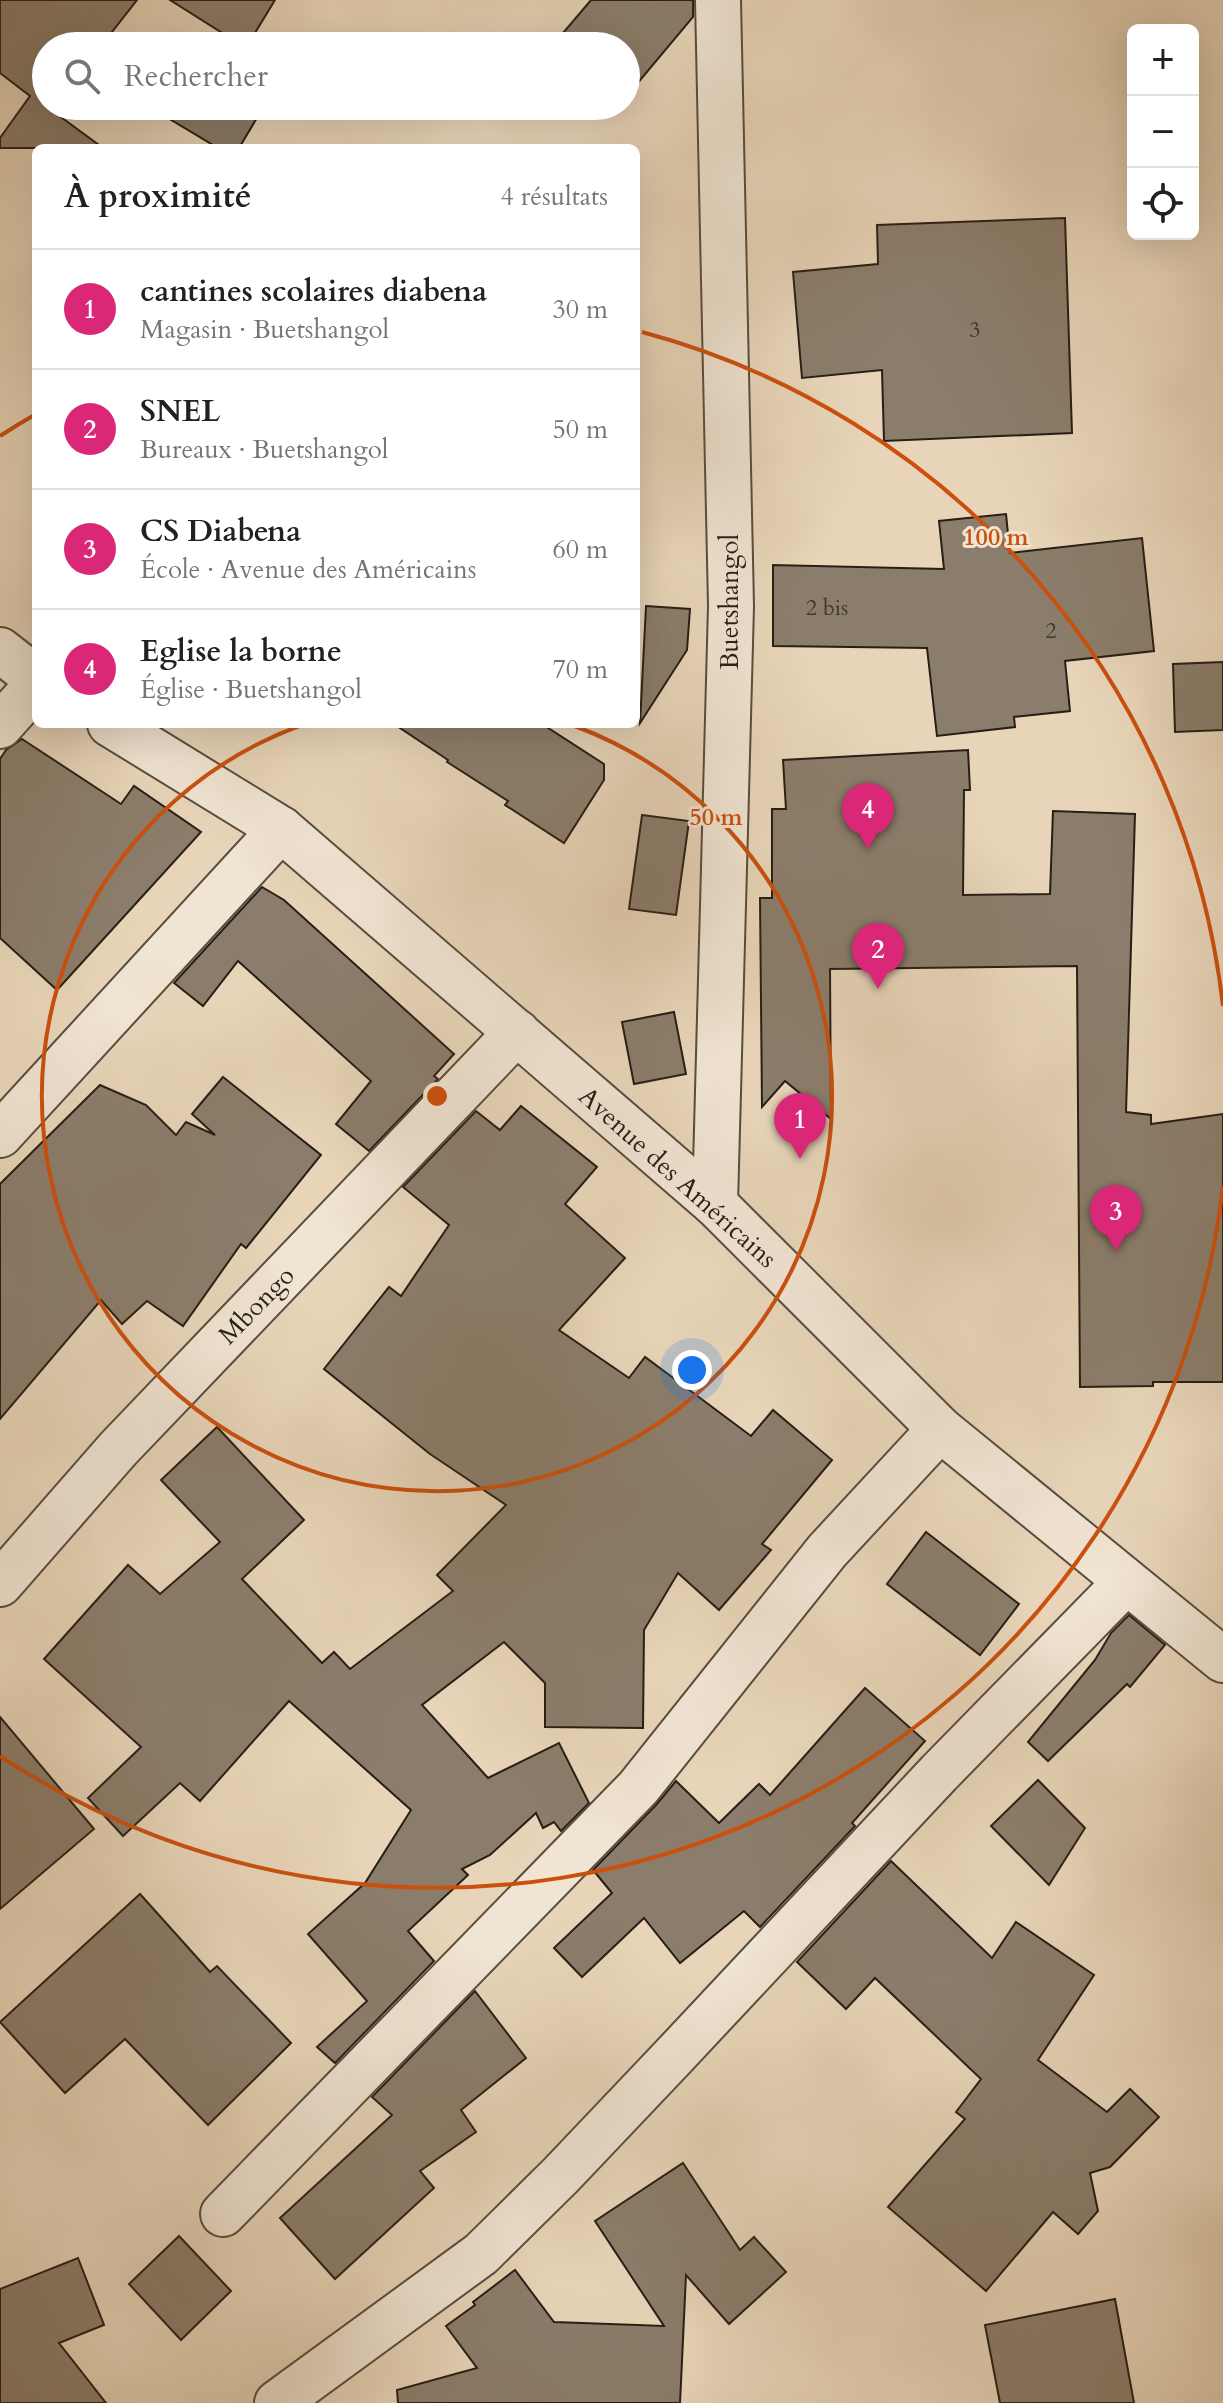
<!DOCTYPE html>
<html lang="fr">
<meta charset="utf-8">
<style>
:root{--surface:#fff;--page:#f6f6f6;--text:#202124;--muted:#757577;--line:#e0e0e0;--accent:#db2777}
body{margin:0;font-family:Cardo,serif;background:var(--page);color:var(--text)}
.controls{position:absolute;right:24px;top:24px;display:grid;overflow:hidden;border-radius:12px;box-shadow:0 8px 32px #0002}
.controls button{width:72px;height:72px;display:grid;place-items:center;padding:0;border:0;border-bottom:2px solid var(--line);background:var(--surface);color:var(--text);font:40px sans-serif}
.you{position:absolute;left:692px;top:1370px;width:28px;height:28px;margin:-20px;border:6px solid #fff;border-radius:50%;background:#1a73e8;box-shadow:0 0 0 12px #1a73e833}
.badge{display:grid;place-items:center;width:52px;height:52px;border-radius:50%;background:var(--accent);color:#fff;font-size:26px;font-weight:700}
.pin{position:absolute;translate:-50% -66px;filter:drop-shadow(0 2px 4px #0008)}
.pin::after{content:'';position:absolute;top:42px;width:28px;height:24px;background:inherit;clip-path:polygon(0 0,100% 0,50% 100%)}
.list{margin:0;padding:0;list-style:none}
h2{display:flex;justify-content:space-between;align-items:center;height:104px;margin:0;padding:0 32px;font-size:34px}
h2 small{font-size:26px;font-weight:400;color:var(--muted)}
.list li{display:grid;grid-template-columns:52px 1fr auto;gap:24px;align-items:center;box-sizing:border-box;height:120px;padding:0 32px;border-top:2px solid var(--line)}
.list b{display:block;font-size:30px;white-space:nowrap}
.list p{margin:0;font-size:26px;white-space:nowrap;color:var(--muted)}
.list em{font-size:26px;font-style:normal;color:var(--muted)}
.icon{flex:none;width:44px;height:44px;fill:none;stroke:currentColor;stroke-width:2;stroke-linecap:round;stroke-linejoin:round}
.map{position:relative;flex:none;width:1223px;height:2403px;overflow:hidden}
.search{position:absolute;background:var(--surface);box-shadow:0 8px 32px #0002;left:32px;top:32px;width:608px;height:88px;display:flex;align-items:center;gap:20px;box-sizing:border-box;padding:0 28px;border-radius:44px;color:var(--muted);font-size:30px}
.panel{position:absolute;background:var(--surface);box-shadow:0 8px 32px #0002;left:32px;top:144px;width:608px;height:584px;border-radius:12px}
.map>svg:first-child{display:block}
</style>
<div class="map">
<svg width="1223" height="2403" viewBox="0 0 1223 2403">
<rect width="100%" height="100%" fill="#e8d5b9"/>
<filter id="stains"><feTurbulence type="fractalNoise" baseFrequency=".0025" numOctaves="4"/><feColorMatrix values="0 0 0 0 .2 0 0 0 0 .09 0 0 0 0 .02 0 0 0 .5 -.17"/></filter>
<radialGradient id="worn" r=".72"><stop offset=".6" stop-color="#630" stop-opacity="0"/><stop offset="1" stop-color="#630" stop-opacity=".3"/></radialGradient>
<g fill="#8b7d6b" stroke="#271e16" stroke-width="2">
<path d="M0,0H137L101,46H46V106H52L50,109L103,148H0V138L30,96L0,73Z"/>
<path d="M170,0H275L247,46H243Z"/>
<path d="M591,0H693V17L626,97V46H552Z"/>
<path d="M148,106H264L239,148H218Z"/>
<path d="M1065,218L1072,433L884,441L882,370L802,378L793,272L878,264L877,225Z"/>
<path d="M1006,514L1010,553L1142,538L1154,651L1065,661L1070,711L1014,717L1015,727L937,736L927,648L773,646V565L944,569L939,521Z"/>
<path d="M646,606L690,609L687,650L640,723Z"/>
<path d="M1223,662V730L1175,732L1173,664Z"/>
<path d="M394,724H542L604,764V780L564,843L505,805L508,801L447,762L448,760Z"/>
<path d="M22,739L121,804L134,786L201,832L57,990L0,938V759L6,750Z"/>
<path d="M968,750L970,790H964L963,895L1050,894L1053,811L1135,814L1126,1112L1151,1115V1124L1223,1114V1382H1153V1386L1080,1387L1077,966L830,969L831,1119L785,1081L762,1107L760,898H772V809H786L783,760Z"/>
<path d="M642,815L689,821L676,915L629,909Z"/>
<path d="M262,887L284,900L454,1054L434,1076L438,1079L369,1151L336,1124L371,1081L238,961L203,1006L174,983Z"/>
<path d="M674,1012L686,1074L634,1084L622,1022Z"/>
<path d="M223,1077L321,1155L246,1248L241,1244L183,1326L147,1301L122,1324L101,1300L0,1419V1184L100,1085L146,1105L176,1135L186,1122L215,1135L192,1114Z"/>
<path d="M521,1106L597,1167L565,1204L625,1258L559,1330L629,1378L645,1357L751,1436L773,1410L832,1460L762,1544L771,1550L719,1610L678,1573L644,1630L643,1728L545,1727V1683L504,1642L422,1705L488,1778L559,1743L589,1803L561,1831L554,1822L543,1828L536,1813L490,1855L462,1869L468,1875L408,1931L434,1961L335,2063L317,2047L367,2001L308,1934L365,1883L411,1810L289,1701L200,1801L180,1783L123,1836L88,1798L141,1747L44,1659L128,1565L160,1594L220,1542L161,1480L217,1427L304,1520L242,1579L322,1663L334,1652L350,1669L453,1591L437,1575L506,1505L430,1454L324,1369L389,1287L401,1296L449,1225L403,1187L476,1111L500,1130Z"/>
<path d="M926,1532L1019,1604L980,1655L887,1584Z"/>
<path d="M1129,1615L1165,1645L1130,1687L1127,1684L1048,1761L1028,1742L1095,1660L1111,1633Z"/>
<path d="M865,1688L925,1741L852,1823L855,1826L760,1927L744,1911L680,1963L644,1918L582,1977L554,1948L612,1893L593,1870L656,1805L676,1781L719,1823L759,1784L770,1795Z"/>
<path d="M0,1717L94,1829L0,1909Z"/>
<path d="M1038,1780L1085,1828L1049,1885L991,1826Z"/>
<path d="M891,1861L992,1958L1016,1922L1094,1975L1038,2060L1107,2112L1130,2089L1159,2117L1110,2167L1090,2173L1098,2211L1078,2234L1053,2212L986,2291L888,2207L965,2119L956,2112L981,2079L875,1978L846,2009L797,1962Z"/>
<path d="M140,1894L210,1972L217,1966L291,2043L208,2125L125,2039L65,2093L0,2022Z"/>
<path d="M475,1991L526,2058L461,2110L476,2132L420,2171L434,2188L335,2279L280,2218L392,2115L372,2097Z"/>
<path d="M683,2163L740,2250L754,2237L786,2272L729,2324L686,2275L680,2403H398L397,2390L477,2368L446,2326L475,2305L473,2302L515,2270L554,2322L664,2326L595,2221Z"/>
<path d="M179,2236L231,2291L181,2340L129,2284Z"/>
<path d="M78,2258L104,2325L59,2343L106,2403H0V2289Z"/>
<path d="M1115,2299L1134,2403H1000L985,2325Z"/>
</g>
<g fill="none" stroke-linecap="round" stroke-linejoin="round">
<defs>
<g id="minor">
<path d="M0,650L36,678"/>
<path d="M110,724L281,829L715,1204L940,1429L1223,1660"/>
<path d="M0,726L36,686"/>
<path d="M0,1135L281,829"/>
<path d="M715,1204L731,606L718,0"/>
<path d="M0,1584L118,1449L517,1032"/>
<path d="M223,2214L638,1788L827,1551L940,1429"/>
<path d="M277,2403L481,2254L561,2175L673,2057L939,1773L1126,1582"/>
</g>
</defs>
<use href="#minor" stroke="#574c3f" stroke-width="48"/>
<use href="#minor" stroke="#f0e4d2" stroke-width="44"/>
</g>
<g fill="none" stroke="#cb500e" stroke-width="4">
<path d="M572 725A395 395 0 1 1 302 725"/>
<path d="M1223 1186A791 791 0 0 1 0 1756M0 436A791 791 0 0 1 36 414M642 332A791 791 0 0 1 1223 1006"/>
</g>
<g text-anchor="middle" stroke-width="6" stroke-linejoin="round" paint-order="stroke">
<g font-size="22" fill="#40362b">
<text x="975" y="337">3</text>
<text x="827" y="615">2 bis</text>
<text x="1051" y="638">2</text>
</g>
<g font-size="26" fill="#271e16" stroke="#f0e4d2">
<text transform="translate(729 602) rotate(-90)" y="9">Buetshangol</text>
<text transform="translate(678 1177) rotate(42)" y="9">Avenue des Américains</text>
<text transform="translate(256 1305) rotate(-46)" y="9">Mbongo</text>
</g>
</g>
<circle cx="437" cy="1096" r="12" fill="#cb500e" stroke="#f0e4d2" stroke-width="4"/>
<g font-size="24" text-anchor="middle" font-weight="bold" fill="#cb500e" stroke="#f0e4d2" stroke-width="6" stroke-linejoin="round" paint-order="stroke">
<text x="996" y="545">100 m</text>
<text x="716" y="825">50 m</text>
</g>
<rect width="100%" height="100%" filter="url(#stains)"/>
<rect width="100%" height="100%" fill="url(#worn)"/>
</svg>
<div class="controls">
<button>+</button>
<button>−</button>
<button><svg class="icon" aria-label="locate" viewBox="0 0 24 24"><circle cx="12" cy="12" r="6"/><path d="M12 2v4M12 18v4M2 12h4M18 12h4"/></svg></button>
</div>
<div class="you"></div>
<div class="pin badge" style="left:800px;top:1159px">1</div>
<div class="pin badge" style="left:878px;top:989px">2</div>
<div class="pin badge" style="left:1116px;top:1251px">3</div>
<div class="pin badge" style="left:868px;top:849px">4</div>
<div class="search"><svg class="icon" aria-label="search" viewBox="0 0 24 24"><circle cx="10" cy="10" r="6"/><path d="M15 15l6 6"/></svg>Rechercher</div>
<section class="panel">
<h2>À proximité<small>4 résultats</small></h2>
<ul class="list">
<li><span class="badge">1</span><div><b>cantines scolaires diabena</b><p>Magasin · Buetshangol</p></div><em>30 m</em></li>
<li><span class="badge">2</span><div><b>SNEL</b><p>Bureaux · Buetshangol</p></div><em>50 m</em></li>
<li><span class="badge">3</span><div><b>CS Diabena</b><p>École · Avenue des Américains</p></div><em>60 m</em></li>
<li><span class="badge">4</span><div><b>Eglise la borne</b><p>Église · Buetshangol</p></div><em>70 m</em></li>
</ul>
</section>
</div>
